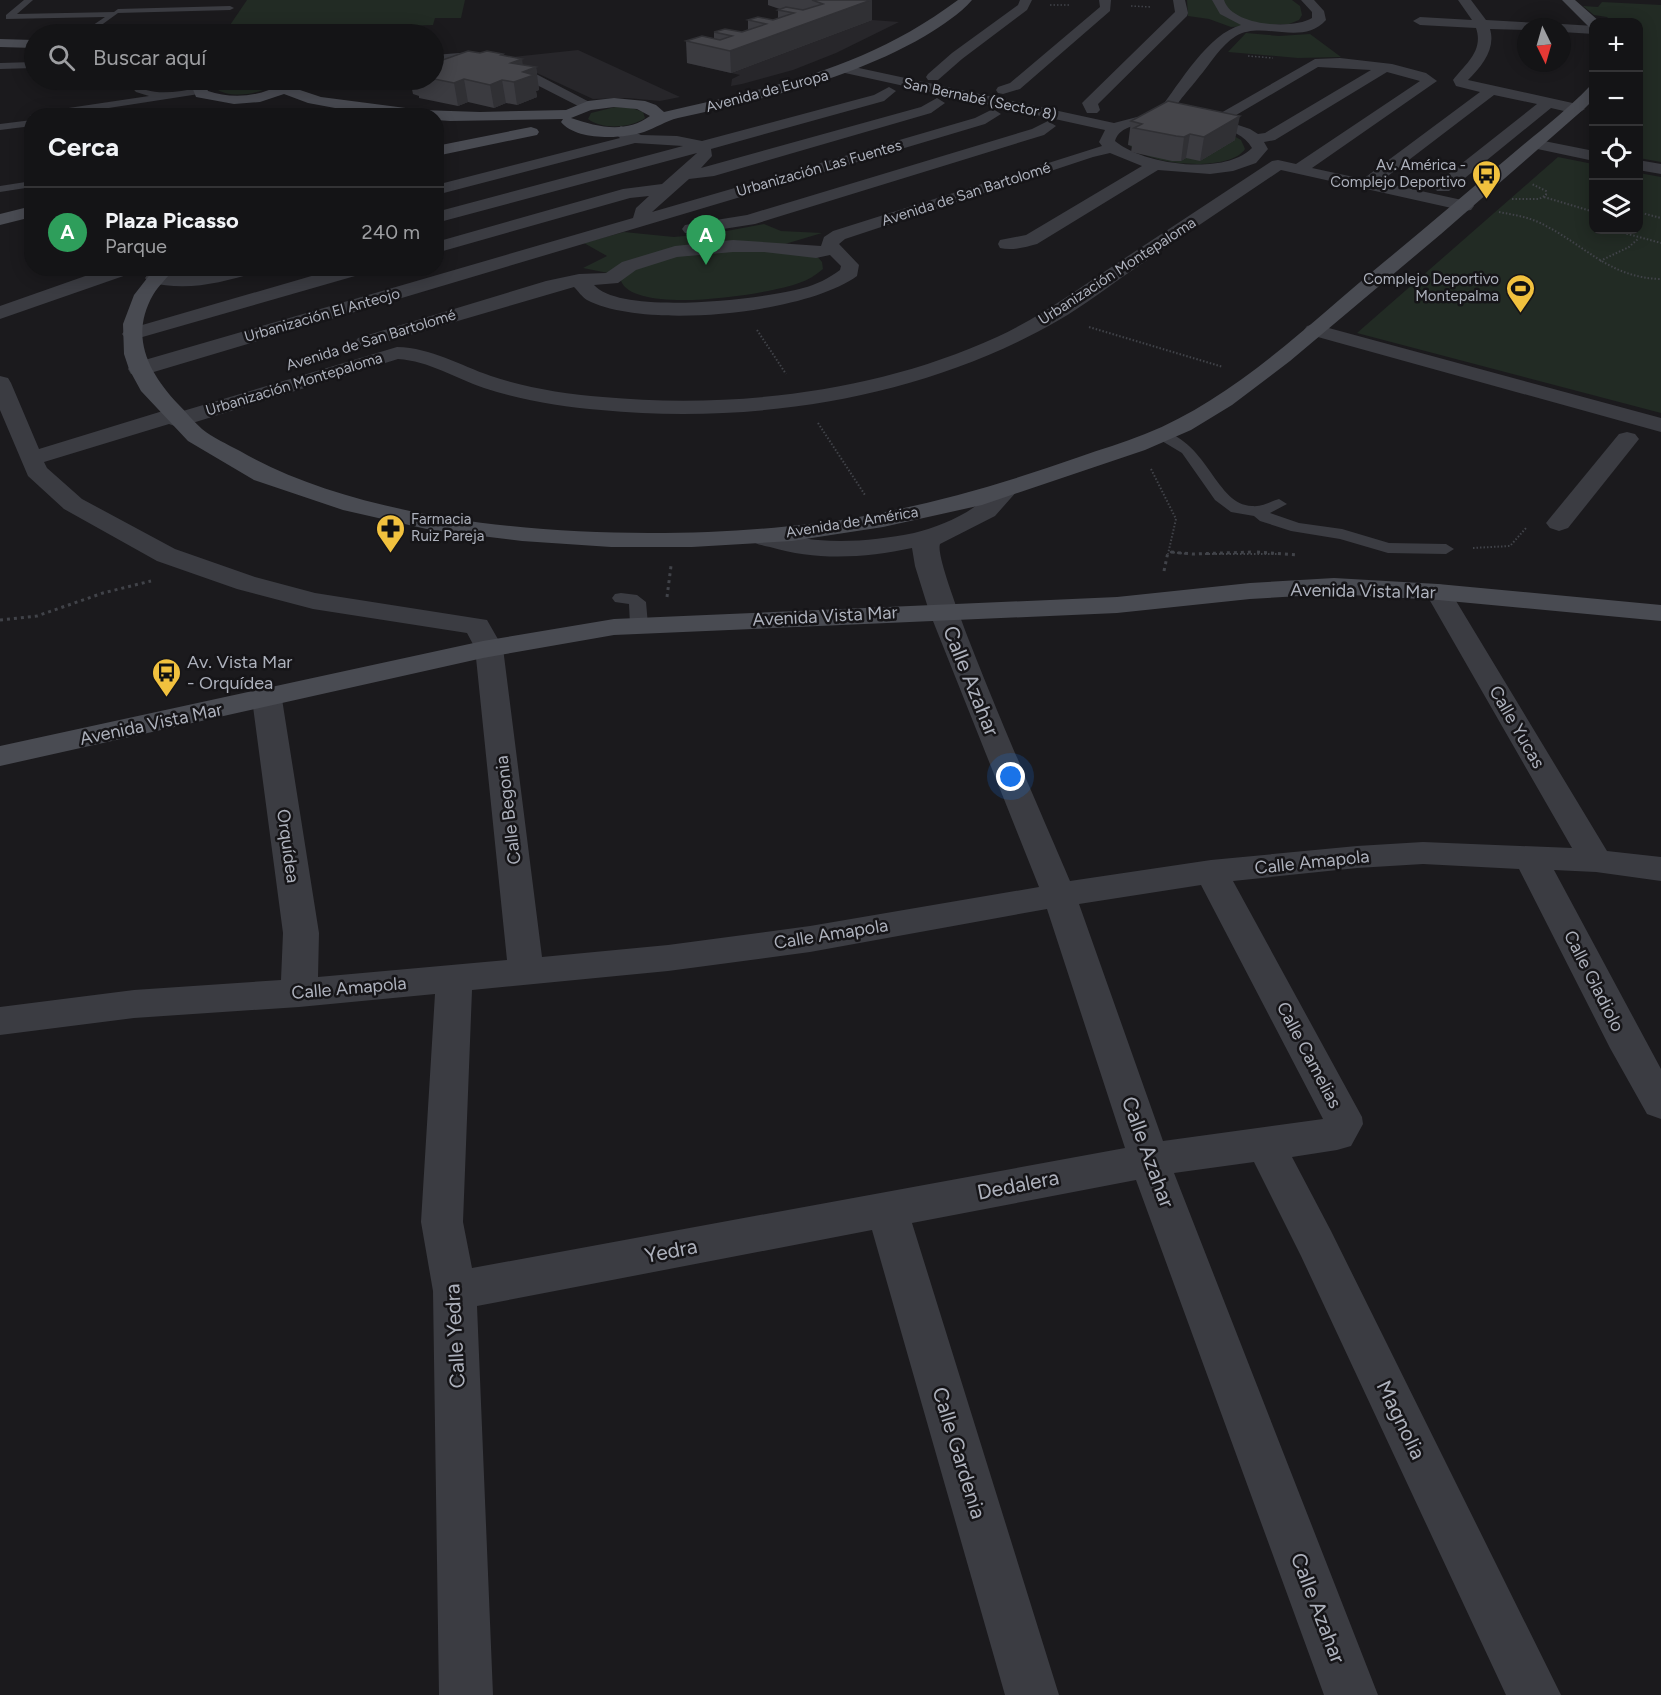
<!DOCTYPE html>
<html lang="es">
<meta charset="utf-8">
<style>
:root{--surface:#141416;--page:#212123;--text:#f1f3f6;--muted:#9d9ea1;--line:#333335;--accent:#8c9099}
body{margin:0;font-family:Figtree,sans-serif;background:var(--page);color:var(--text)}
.controls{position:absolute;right:18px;top:18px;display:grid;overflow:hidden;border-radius:12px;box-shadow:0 3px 15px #0003}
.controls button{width:54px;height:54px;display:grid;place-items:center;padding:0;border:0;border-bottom:2px solid var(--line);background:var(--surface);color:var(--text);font:30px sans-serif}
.compass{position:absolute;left:1517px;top:18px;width:54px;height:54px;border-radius:50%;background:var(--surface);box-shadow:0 3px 15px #0003;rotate:175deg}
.you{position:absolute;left:1011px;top:777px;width:21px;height:21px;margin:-15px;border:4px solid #fff;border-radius:50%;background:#1a73e8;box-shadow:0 0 0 9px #1a73e833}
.badge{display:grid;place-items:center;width:39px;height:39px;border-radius:50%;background:var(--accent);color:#fff;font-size:20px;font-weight:700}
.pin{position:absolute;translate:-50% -50px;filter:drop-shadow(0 2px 3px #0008)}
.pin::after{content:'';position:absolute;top:32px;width:21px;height:18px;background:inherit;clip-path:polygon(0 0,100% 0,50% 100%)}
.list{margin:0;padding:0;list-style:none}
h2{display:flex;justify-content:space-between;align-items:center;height:78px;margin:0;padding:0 24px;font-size:26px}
h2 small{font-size:20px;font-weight:400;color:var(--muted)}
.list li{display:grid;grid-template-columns:39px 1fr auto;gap:18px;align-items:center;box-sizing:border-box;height:90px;padding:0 24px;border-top:2px solid var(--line)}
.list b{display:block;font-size:22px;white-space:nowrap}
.list p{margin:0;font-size:20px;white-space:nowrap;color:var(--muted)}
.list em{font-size:20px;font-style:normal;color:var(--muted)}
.icon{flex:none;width:33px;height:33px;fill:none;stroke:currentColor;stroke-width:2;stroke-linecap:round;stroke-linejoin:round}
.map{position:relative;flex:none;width:1661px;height:1695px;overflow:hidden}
.search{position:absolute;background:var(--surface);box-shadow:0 3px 15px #0003;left:24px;top:24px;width:420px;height:66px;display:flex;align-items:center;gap:15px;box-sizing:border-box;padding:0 21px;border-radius:33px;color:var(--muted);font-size:22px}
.panel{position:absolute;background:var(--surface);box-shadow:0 3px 15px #0003;left:24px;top:108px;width:420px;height:168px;border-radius:24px}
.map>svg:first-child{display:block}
</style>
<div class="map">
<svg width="1661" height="1695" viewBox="0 0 1661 1695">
<rect width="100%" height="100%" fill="#1b1a1d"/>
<g fill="#27262a">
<path d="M796,0L872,20L899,22L836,53L793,70L742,84L731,86L732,79L740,75L687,63L811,20L768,5Z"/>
<path d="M578,50L680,97L660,101L627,98L593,99L504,58Z"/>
</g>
<g fill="#222b24">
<path d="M247,0H465L461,18H435L433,25L226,31Z"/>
<path d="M1187,0H1292L1300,6L1302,15L1299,20L1289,24L1231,27L1209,19L1188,16Z"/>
<path d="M1602,2L1661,5V162L1639,158L1638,22H1612L1607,17L1594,15L1583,6L1598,7Z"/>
<path d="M1246,33L1279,36L1310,34L1341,57L1298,58L1228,52Z"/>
<path d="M231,80H270L273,84C261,95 228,99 215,88L220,83Z"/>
<path d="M615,107L632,108L643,112L645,118C631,128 602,130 588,119L591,113Z"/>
<path d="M1131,135L1234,136L1241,140L1245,149C1230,173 1143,166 1128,143Z"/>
<path d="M1558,157L1593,164L1594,230H1638L1639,173L1661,177V413L1357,333Z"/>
<path d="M764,224L781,231L822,233L785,244L816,255L822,262L823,269C816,275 808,280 799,283C770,294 635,316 621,281L623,276L583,268L607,256L584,243L624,232L674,237L716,233Z"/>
</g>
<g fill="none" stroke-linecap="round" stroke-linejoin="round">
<g stroke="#414349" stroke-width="1.5" stroke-dasharray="1.5 2" stroke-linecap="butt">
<path d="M1050,5H1070"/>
<path d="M1131,6L1151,7"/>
<path d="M1248,56L1273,58"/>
</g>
<g stroke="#414349" stroke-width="2" stroke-dasharray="1.5 2" stroke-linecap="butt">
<path d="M1544,197L1594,212"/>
<path d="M1512,199H1539L1546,195V191L1532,184"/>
<path d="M1499,212C1514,215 1530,217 1544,225C1586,246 1610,278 1661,279"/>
<path d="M1638,212L1661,218"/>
<path d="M1613,230L1661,243"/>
<path d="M1600,261L1629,247L1639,238"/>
<path d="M1089,327L1223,367"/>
<path d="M757,330L786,374"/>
<path d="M818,423L865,495"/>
<path d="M1151,469L1176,519L1168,554"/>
<path d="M1473,548L1510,546L1526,528"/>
<path d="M1170,552L1188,554"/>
<path d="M1205,554H1278"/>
</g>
<g stroke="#414349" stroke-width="3" stroke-dasharray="3 4" stroke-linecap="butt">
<path d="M1171,552L1193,554L1253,552"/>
<path d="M1257,552L1298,555"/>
<path d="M1164,571L1168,552"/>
<path d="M667,597L671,566"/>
<path d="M0,620L37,616L103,593L151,581"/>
</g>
<g fill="#3b3c42" fill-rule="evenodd">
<path d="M24,0H33L17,14L114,12L118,9L230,6L234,8L230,10L118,13L89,34H80L105,17L6,19V15Z"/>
<path d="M34,62V68L0,69V63Z"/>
<path d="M125,80C135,80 136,86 146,90C163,95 181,91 199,88L204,91L199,94L57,116H32V118L30,116L35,113L149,96L136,92Z"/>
<path d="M285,80H320L315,83L289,84L286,83Z"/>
<path d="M32,120V126L0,130V124Z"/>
<path d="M32,181V187L0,192V186Z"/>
<path d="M1162,431C1208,442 1216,505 1252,506C1262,507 1269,502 1279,499L1287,504L1270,513L1299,523L1342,529L1389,543L1446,544L1454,549L1446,554L1388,553L1340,539L1291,531L1260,521L1254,516L1231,512L1215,500L1182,453L1157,438L1155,435L1157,432Z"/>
<path d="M621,593L637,595L646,602L648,625L645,629H633L630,625L629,604L615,602L612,598L615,594Z"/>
</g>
<g fill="#3b3c42" fill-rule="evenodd">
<path d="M1020,0H1032L1027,10L962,59L938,80H928L926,77L928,74L952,53L1018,5Z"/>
<path d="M1099,0H1111L1110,11L1020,89L1003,94L998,93L996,90L998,87L1010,83L1100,7Z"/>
<path d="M1173,0H1185L1188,13L1187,16L1098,104L1100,110L1097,113H1087L1082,103L1085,100L1175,12Z"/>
<path d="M1212,0H1224C1232,26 1292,30 1312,18V12L1301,0H1314L1324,11L1326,20C1302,47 1263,20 1236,36C1221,45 1210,64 1199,77C1191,88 1175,103 1173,115L1212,118L1315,59L1340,58L1392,64L1426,73L1437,81L1312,168L1363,179L1480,92L1456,86L1453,80C1465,64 1484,51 1476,28L1420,25L1413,21L1420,17L1472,20L1458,0H1471L1486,20L1537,23L1544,27H1526V30L1490,29C1496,49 1482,66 1468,80L1577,104L1585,109L1577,114L1551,108L1449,191H1437L1434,187L1437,183L1537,104L1494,95L1380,182L1471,202L1474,206L1471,210L1465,211L1281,170C1232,203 1183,236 1134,269C1109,286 1085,305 1059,320C925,398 755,425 601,410C561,407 522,400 484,388C455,378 429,361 398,359L186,425L178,427L169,424L44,462L47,468L82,499L175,549L255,577L315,593L487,620L503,648L542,957L668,945L810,926L1039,887L929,611L915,566L912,548C866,558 816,561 770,547C761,545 752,544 746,536L750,531C767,526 798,539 818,540C850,543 883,539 914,533C935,528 960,518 977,505C984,499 989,490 997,485C1003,482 1008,483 1015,485L1018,490L995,516L940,544C931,566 1053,840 1070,881L1211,860L1357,846L1423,842L1572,848L1425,592L1429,586L1438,584L1447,586L1607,851L1661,857V881L1596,872L1554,870L1661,1069V1119L1647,1114L1610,1048L1519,869L1423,864L1357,868L1233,881L1362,1117L1363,1124L1351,1146L1337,1150L1292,1157L1331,1231L1561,1695H1506L1301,1256L1254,1162L1174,1173L1378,1695H1324L1136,1180L912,1223L1059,1695H1005L872,1230L477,1306L493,1695H439L433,1291L421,1222L435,994L299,1007L134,1018L0,1035V1007L134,990L281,980L283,933L252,699L257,693L267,690L277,693L282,699L319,933L318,977L507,960L475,648L467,633L313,609L237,589L157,561L64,509L28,476L0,410V376L8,378L11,383L39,449L166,410L174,408L183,411L397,347C432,348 459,365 491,376C527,388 565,394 603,397C734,409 877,392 997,337C1042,316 1081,287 1122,260C1172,227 1222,194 1272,161L1278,160L1296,164L1420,81L1387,72L1275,140L1264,142L1268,149L1256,163L1233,171L1210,174L1158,170L1037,244C1026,247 1012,251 1000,248L998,244L1000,240L1026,235L1142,166L1110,153L1093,157L845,239L839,244L859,265L857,276C805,314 644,330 587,300C582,297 578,291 574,287L372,346L365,348L358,346L355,342L358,338L546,281L579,274L606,273L622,262L675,246L733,240L821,246L824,237L833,231L1102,146L1099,142L1105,130L845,73L838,69L845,65L1114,123L1137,117L1157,115L1159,110C1180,83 1208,34 1241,25L1220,14ZM1318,67L1371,70L1265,133L1258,134L1250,129L1226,121ZM1170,124C1195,125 1238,123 1252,148C1225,176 1143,165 1115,141C1121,121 1154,124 1170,124ZM733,252H764L816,258L830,255L841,266L840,270C829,278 816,285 803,288C764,299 621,316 594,285L618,283L636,270L677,257ZM1201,885L1322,1117L1323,1119L1163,1141L1079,904ZM1047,909L1125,1148L472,1268L463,1222L472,990L668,971L810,952Z"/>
<path d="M1562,24L1594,26V34L1562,32V27H1556Z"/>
<path d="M472,52L502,56L597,106L594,109H584L494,63L472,60L434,63V55Z"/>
<path d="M889,87L896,91L884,101L711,149L712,156L701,168L921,107L937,98L945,103L931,113L714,176L689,179L652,212L975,118L993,109L1001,114L985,124L147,374L139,375L131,374L128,369L131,364L633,218L636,208L649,196L630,198L436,253V242L623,189L662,184L697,153L436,223V212L683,146L635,143L436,195V185L620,138L613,131L621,126L641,135L677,136L702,141L874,95Z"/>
<path d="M1048,121L1056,126L1044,135L755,224L691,234L685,233L682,229L685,225L691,224L747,215L1032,129Z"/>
<path d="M1534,139L1594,151V161L1528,147L1526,144Z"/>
<path d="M1638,160L1661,164V174L1638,170Z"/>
<path d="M108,268H137L135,272L0,319V306Z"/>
<path d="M229,268H260L258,272C220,283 187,292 148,282L145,278L148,274L155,272L194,276Z"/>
<path d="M339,268H371L369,272L139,338L132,340L125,338L122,334L125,330Z"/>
<path d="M1314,324L1661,418V432L1307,334L1304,330L1307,326Z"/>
<path d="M1627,432L1635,434L1639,439L1568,528L1559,531L1550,528L1546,523L1550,518L1619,434Z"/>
</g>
<g fill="#494b52" fill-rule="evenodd">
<path d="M958,0H972C960,14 941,26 925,36C849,80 763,99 678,118C665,121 656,128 644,132C623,139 576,141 561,122L563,119L450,121L436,120V116L362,113L308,103L284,94L260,102L234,104L196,97L192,87L202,80H219L207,89L208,91C231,99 262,97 282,83V80H296L297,84L294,88L321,97L421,110L480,112L566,110L588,101L614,98L645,101L656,105L664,112C774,87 865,69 958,0ZM614,107L637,109L650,116C625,134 598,127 571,118L591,110Z"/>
<path d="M1562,0H1575L1600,22H1594V28L1589,27Z"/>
<path d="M0,39L34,40V48L0,47Z"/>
<path d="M1594,86V99L1585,108L1441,234L1290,361L1232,405L1191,430L1145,450L982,505L883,527L792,541L692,547H611L522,541L431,530L343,510L254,480L188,441L141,391L129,369L124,354L123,324L134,295L155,268H175C168,277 159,285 153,295C129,337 149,373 178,404C186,412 194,422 202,429C213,438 227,444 240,451C395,541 678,546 853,518C931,505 1005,483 1079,457C1101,449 1123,443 1145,434C1234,399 1311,322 1384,262C1427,227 1468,191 1510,156C1537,133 1565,112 1589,87Z"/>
<path d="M531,127L537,129L539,132L537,135L436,156V146Z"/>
<path d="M32,206V217L0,225V214Z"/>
<path d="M1334,578L1438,584L1661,605V621L1438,600L1334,594L1250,599L1117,613L614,635L483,658L0,766V746L483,641L614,619L1117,597L1250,583Z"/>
</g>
</g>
<g fill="#3b3b40">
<path d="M768,0H872V20L731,73L687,63L686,41L714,39V32H742L748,30V20H773L778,18V10L780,9L768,5Z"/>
<path d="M480,53L503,54V55L523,65L536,67L539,90L536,91L537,97L517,105L506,103L494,108L468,102L458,106L419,98V96L413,94L410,80H434V63Z"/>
<path d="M1131,121L1235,140L1200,161L1186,158L1181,161H1172L1131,152L1132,146L1128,145Z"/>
</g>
<g fill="#303034">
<path d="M871,0H872V20L731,73L730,51Z"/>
<path d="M522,59L524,72L536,67L539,90L536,91L537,97L517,105L511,63Z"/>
<path d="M464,79L468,102L458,106L454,83Z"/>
<path d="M502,80L506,103L494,108L490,85Z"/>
<path d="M1240,116L1235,140L1200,161L1204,137Z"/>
<path d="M1190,134L1186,158L1181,161L1184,137Z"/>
</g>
<g fill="#45454a" stroke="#303034" stroke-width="1.5">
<path d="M812,0H871L730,51L686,41L702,36L720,40L732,36L714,32L725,29L742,32L766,24L748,20L758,17L773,20L794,13L778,10L786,7L803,10L823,4Z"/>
<path d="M468,51L480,53L487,51L503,54L501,55L522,59L511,63L536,67L523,72L534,75L514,82L502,80L490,85L464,79L454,83L434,79V63Z"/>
<path d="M1168,101L1240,116L1204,137L1190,134L1184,137L1176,136L1134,128L1142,124L1131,121Z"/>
</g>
<defs>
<symbol id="bus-pin" viewBox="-11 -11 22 30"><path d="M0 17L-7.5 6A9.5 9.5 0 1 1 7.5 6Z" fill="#f1c13e" stroke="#161518"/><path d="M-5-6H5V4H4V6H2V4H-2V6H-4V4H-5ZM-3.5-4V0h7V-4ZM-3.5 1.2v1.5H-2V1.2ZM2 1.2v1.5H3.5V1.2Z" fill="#111"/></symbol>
<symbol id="stadium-pin" viewBox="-11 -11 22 30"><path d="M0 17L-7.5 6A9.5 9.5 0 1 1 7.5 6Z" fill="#f1c13e" stroke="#161518"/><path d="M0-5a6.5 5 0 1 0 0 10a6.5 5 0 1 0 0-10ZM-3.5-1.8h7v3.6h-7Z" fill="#111"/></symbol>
<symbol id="pharmacy-pin" viewBox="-11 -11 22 30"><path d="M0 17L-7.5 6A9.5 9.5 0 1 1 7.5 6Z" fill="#f1c13e" stroke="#161518"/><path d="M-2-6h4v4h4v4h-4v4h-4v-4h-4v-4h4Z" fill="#111"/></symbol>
</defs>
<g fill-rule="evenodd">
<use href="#bus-pin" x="1470" y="158" width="33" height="45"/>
<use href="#stadium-pin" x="1504" y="272" width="33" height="45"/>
<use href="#pharmacy-pin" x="374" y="512" width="33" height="45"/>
<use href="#bus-pin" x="150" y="656" width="33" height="45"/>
</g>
<g text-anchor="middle" stroke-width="5" stroke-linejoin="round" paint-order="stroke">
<g font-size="15" fill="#adb1bc" stroke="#161518">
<text transform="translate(767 91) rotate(-15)" y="5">Avenida de Europa</text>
<text transform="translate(980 99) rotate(12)" y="5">San Bernabé (Sector 8)</text>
<text transform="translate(819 168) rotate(-16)" y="5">Urbanización Las Fuentes</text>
<text transform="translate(966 194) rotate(-18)" y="5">Avenida de San Bartolomé</text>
<text transform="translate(1117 271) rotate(-33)" y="5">Urbanización Montepaloma</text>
<text transform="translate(322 315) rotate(-16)" y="5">Urbanización El Anteojo</text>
<text transform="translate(371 340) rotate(-17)" y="5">Avenida de San Bartolomé</text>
<text transform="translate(294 384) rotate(-17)" y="5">Urbanización Montepaloma</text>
<text transform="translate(852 522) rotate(-9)" y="5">Avenida de América</text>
</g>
<g font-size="15" fill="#adb1bc" stroke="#161518" text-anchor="end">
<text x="1466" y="170">Av. América -<tspan x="1466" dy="17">Complejo Deportivo</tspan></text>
<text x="1499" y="284">Complejo Deportivo<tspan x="1499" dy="17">Montepalma</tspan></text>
<text x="411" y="524" text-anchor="start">Farmacia<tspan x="411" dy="17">Ruiz Pareja</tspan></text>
</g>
<g font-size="18" fill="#adb1bc" stroke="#161518">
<text transform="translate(1363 591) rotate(1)" y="6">Avenida Vista Mar</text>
<text transform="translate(825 616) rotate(-3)" y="6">Avenida Vista Mar</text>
<text transform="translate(151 724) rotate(-12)" y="6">Avenida Vista Mar</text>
<text transform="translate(1517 727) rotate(60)" y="6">Calle Yucas</text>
<text transform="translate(508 810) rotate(-97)" y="6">Calle Begonia</text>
<text transform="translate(288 846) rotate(82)" y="6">Orquídea</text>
<text transform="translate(1312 862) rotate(-6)" y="6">Calle Amapola</text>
<text transform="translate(831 934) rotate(-9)" y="6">Calle Amapola</text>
<text transform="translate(1594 981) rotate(63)" y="6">Calle Gladiolo</text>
<text transform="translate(349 988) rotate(-5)" y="6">Calle Amapola</text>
<text transform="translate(1309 1055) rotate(62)" y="6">Calle Camelias</text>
</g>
<g font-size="18" fill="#adb1bc" stroke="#161518" text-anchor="start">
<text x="187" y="668">Av. Vista Mar<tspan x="187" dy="21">- Orquídea</tspan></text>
</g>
<g font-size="21" fill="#adb1bc" stroke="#161518">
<text transform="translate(971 681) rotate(68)" y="7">Calle Azahar</text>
<text transform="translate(1148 1152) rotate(70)" y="7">Calle Azahar</text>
<text transform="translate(1018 1185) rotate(-11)" y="7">Dedalera</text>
<text transform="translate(671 1251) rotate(-11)" y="7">Yedra</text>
<text transform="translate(455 1336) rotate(-93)" y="7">Calle Yedra</text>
<text transform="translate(1401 1420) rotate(64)" y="7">Magnolia</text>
<text transform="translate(959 1453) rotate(73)" y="7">Calle Gardenia</text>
<text transform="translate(1318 1608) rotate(69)" y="7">Calle Azahar</text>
</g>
</g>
</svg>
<div class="controls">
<button>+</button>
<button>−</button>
<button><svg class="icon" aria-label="locate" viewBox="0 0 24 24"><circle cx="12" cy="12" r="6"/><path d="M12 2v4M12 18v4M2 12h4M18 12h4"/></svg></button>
<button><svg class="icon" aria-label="layers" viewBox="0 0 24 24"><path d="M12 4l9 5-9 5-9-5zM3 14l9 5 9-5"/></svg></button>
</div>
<svg class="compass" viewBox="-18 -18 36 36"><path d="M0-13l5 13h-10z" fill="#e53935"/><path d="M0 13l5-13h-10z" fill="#9d9ea1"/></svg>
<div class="you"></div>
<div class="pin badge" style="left:706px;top:265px;background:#2e9e5b">A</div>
<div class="search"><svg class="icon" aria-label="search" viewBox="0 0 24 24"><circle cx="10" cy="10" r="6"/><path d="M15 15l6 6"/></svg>Buscar aquí</div>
<section class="panel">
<h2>Cerca<small></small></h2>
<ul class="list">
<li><span class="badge" style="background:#2e9e5b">A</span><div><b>Plaza Picasso</b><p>Parque</p></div><em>240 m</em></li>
</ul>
</section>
</div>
